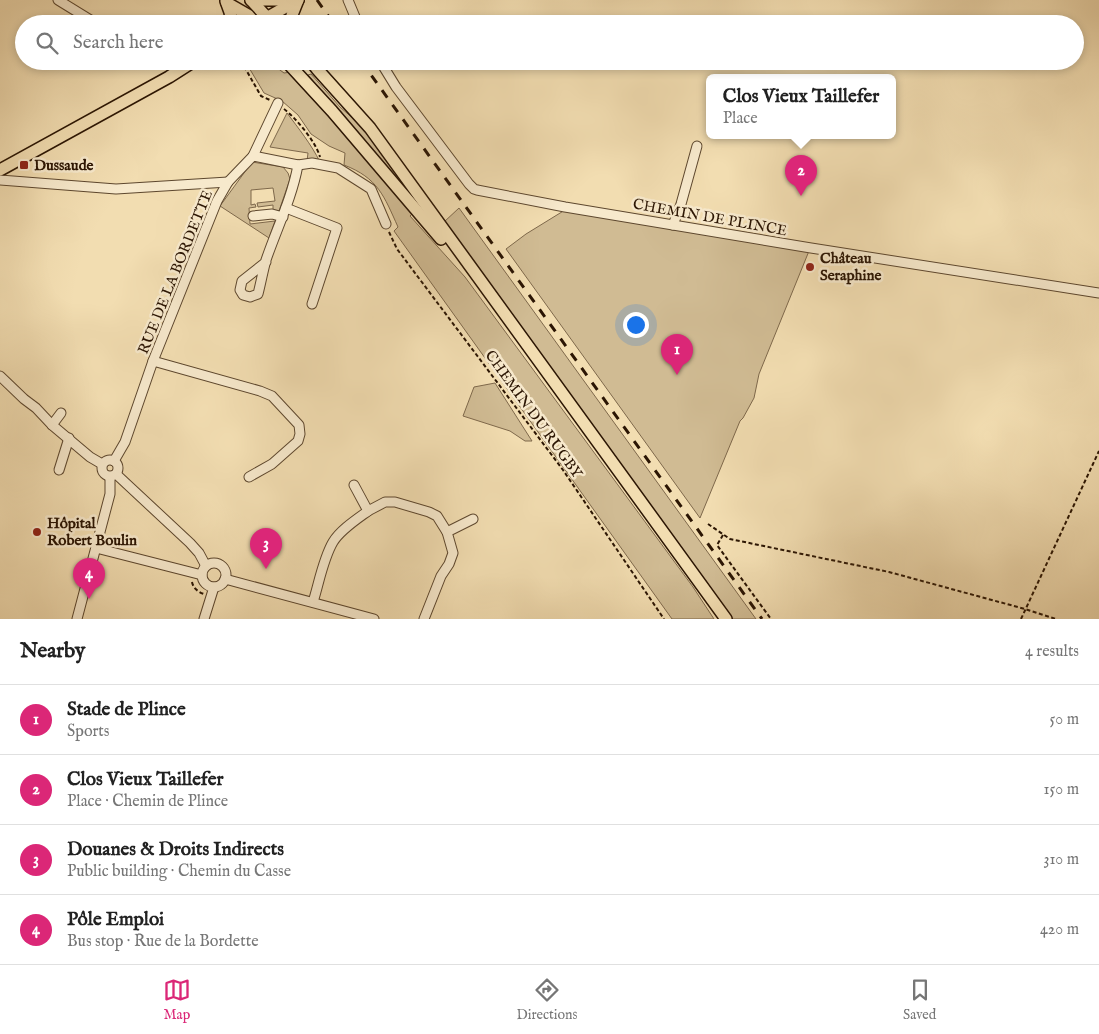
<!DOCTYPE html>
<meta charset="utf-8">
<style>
:root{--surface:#fff;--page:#f2f2f2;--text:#222;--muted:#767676;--line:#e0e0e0;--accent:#db2777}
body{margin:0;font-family:"IM FELL English",serif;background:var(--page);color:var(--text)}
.you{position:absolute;left:635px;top:324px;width:18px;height:18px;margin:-12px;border:4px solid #fff;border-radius:50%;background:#1a73e8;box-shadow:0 0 0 8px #1a73e833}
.badge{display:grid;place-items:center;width:32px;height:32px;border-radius:50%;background:var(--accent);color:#fff;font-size:16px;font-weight:700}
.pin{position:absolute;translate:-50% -41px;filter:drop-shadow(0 1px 2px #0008)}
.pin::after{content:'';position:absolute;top:26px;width:18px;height:15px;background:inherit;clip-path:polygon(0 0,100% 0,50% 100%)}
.popup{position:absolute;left:706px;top:74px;width:190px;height:65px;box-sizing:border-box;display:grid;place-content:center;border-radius:8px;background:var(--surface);filter:drop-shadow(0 1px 4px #0005);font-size:16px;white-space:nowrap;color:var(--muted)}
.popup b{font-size:19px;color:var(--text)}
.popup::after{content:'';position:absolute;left:50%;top:100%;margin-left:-10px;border:10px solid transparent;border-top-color:var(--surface)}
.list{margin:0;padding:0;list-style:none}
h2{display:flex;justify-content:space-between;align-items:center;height:65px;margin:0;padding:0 20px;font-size:21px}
h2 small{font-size:16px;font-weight:400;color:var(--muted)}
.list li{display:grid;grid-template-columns:32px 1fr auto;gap:15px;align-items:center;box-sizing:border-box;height:70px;padding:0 20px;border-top:1px solid var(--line)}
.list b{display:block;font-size:19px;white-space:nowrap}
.list p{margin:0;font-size:16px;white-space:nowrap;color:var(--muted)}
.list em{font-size:16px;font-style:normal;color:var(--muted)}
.icon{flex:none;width:28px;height:28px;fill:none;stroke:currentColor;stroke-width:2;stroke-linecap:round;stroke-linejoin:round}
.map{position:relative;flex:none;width:1099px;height:619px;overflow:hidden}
.search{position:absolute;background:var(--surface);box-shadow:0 2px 8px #0003;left:15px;right:15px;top:15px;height:55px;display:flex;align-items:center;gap:12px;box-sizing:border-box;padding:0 18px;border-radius:28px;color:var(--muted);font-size:19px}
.sheet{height:345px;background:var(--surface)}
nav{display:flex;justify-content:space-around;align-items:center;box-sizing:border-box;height:70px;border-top:1px solid var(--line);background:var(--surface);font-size:14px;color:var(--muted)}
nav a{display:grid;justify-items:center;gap:2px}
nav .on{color:var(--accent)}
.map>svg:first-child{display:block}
</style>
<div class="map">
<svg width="1099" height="619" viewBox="0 0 1099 619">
<rect width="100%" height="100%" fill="#f2ddb1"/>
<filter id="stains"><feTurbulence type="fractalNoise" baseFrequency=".004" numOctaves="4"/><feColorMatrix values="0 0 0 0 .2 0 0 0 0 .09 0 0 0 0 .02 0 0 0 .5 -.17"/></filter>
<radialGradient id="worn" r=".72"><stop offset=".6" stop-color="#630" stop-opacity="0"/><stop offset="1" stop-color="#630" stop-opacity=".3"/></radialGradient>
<g fill="#d0bb93" stroke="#7e684b">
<path d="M245,61H272V64L284,73L291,72L414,212L410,216L465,277L693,587L714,619H672L394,231L398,227C384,196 378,178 344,165L345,153L329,146L311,134L298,115L282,101L264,93Z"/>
<path d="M311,74L340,107L363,127L424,208L421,209L308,75Z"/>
<path d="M287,113C299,129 311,144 320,162L307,161L308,153L270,147Z"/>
<path d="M252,162L283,167L288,173L290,179L279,211H273V205L258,207L257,203L275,201L273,188L251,190V205L255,204L256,207L249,208L250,224L275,221L269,238L220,206Z"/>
<path d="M459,208L756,619H731L444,222Z"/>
<path d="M565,210L809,251L759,374L754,398L743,418L740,421L700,518L506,249L526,234Z"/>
<path d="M495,383L532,441H525L510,431L463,416L474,387Z"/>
</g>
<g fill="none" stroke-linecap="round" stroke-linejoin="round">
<defs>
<g id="minor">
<path d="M58,0L97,24"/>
<path d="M348,0L358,24"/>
<path d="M380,61L396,87L469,184L474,189L477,190L565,207L811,248L1099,293"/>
<path d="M253,156L298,165L312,163L338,168L371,189L386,224"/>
<path d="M0,180L116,189L228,182"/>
<path d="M286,208L337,228L312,304"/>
<path d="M253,216L272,214L283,217"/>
<path d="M673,225L681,204L697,146"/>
<path d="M266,262L242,281L240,290L243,295L250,297L258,294C261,282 263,271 266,260C277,228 292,198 298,165"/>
<path d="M153,361L260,391L272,396L299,425L300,434L298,441L272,464L249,477"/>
<path d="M0,376L24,399L36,408L52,425L90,457L102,464"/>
<path d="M52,425L61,413"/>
<circle cx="110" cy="468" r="8"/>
<path d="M114,461L125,442L153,361L217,201L228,182L253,156L278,103"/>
<path d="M59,470L69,438"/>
<path d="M116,474L190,543L199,553L206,566"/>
<path d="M354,485L368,511L385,502H395L429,512L437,516L447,532"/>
<path d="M96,548L202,575"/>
<circle cx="214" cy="575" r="12"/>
<path d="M225,579L374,619"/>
<path d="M313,602C319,583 323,559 333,542C340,530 357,519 368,511"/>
<path d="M77,619L110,494V477"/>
<path d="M204,619L214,587"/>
<path d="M424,619L441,576L449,564L453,553L447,532L473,519"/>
</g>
<g id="major">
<path d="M251,0H296"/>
<path d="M251,0L273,24"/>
<path d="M226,1L230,12L232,24"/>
<path d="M227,3L248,15L256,24"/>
<path d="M256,24L298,0"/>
<path d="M293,24L292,15L298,0"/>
<path d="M286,61L332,111L441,239"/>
<path d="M311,61L317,69L370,128L726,619"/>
<path d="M0,170L169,77L194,61"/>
</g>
</defs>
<use href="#minor" stroke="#5d472e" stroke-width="11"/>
<use href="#major" stroke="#2b1503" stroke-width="14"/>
<g stroke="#2b1503" stroke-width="2" stroke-dasharray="4 2.5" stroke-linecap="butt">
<path d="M241,61L261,96L270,100"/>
<path d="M284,109C296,118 316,142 320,157"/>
<path d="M389,232L397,249L563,470L664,619"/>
<path d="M708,524L730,539L889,572L1025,609L1056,619"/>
<path d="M723,535L717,545L771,619"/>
<path d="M192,582C193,588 198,592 204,594"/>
<path d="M1021,619L1099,451"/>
</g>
<use href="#minor" stroke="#f7e9cc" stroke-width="9"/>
<use href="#major" stroke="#f2ddb1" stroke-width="11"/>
<g stroke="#2b1503" stroke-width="3" stroke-dasharray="9 9" stroke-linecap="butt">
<path d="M317,0L334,24"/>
<path d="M361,61L762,619"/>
</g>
</g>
<g fill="#8f2418" stroke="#f7e9cc" stroke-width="2">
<rect x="19" y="160" width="10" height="10" rx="2.5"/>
<circle cx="810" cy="267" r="5"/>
<circle cx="37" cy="532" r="5"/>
</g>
<g text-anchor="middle" stroke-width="5" stroke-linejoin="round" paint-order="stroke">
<g font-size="15" font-weight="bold" fill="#2b1503" stroke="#f7e9cc" text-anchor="start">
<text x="34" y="170">Dussaude</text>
<text x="820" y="263">Château<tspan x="820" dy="17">Seraphine</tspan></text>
<text x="47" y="528">Hôpital<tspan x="47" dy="17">Robert Boulin</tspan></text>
</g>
<g font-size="15" fill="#2b1503" stroke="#f7e9cc">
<text transform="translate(710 217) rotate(10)" y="5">CHEMIN DE PLINCE</text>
<text transform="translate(175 272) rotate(-68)" y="5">RUE DE LA BORDETTE</text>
<text transform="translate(534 414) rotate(54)" y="5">CHEMIN DU RUGBY</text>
</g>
</g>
<rect width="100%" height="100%" filter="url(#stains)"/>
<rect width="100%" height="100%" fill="url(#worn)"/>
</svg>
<div class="you"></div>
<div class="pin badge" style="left:677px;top:375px">1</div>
<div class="pin badge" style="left:801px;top:196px">2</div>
<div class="popup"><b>Clos Vieux Taillefer</b>Place</div>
<div class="pin badge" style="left:266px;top:569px">3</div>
<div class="pin badge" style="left:89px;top:599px">4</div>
<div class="search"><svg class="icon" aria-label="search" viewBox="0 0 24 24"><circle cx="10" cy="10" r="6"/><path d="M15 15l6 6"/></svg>Search here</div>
</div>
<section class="sheet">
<h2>Nearby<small>4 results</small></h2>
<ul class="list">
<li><span class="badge">1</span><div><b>Stade de Plince</b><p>Sports</p></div><em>50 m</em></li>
<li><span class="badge">2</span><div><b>Clos Vieux Taillefer</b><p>Place · Chemin de Plince</p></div><em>150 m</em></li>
<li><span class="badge">3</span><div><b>Douanes &amp; Droits Indirects</b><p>Public building · Chemin du Casse</p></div><em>310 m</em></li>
<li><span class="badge">4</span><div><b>Pôle Emploi</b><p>Bus stop · Rue de la Bordette</p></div><em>420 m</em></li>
</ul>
</section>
<nav>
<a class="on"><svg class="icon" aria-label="map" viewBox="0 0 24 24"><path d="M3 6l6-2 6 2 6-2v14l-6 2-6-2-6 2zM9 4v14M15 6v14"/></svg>Map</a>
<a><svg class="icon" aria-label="directions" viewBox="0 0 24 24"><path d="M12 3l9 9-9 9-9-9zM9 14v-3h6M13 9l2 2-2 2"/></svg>Directions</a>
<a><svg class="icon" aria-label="saved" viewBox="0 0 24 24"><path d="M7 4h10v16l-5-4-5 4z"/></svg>Saved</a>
</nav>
